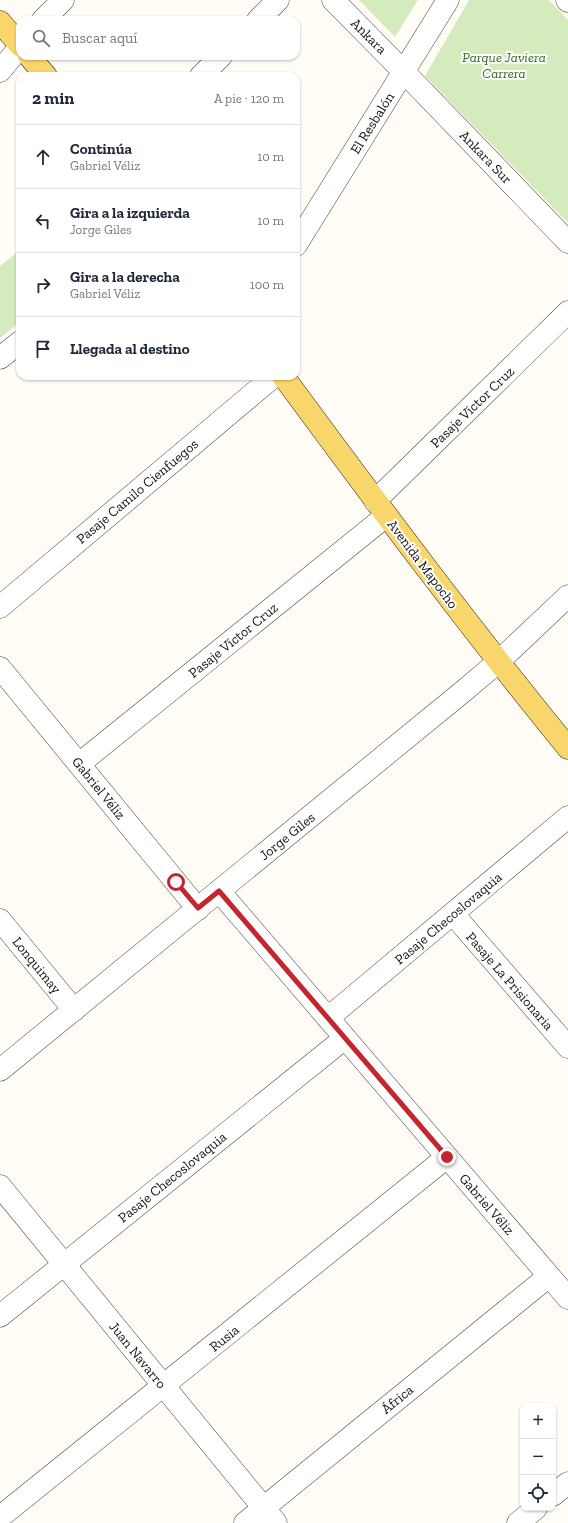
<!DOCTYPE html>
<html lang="es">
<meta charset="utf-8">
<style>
:root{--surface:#fff;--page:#f2f2f3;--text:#1f2937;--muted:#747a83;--line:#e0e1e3}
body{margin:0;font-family:"Zilla Slab",serif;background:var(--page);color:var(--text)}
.controls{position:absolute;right:12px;bottom:12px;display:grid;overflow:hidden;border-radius:8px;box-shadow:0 1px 3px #0004}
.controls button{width:36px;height:36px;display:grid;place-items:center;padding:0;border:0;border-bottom:1px solid var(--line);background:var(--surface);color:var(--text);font:20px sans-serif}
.stop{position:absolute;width:12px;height:12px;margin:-9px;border:3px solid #c4262e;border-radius:50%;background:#fff}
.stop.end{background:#c4262e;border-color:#fff;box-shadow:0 1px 4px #0008}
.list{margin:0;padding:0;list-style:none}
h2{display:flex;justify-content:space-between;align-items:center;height:52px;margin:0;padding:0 16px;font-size:17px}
h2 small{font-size:13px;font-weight:400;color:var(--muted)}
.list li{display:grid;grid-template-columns:26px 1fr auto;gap:12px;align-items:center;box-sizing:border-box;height:64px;padding:0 16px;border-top:1px solid var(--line)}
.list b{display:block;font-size:15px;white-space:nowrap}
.list p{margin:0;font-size:13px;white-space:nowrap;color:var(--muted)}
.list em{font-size:13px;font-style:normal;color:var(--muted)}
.icon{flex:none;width:22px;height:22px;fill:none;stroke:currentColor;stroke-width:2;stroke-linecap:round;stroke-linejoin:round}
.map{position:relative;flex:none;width:568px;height:1523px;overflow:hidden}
.search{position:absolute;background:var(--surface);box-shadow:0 1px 3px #0004;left:16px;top:16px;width:284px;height:44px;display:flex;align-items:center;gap:10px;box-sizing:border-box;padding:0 14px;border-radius:12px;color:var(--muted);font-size:15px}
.panel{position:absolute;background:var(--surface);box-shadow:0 1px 3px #0004;left:16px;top:72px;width:284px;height:308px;border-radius:12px}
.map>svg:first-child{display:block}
</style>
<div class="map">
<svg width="568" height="1523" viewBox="0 0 568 1523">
<rect width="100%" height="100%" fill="#fffdf5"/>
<g fill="#d5ebbd">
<path d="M359,0H418L395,37Z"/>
<path d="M469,0H549L568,20V223L425,76Z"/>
<path d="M20,250V322L0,338V266Z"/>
</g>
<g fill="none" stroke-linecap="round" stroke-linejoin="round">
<defs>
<g id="minor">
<path d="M333,0L404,72L568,242"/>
<path d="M567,0L568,1"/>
<path d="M43,20L63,0"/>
<path d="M258,20L278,0"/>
<path d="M0,71L20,47"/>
<path d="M201,76L221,56"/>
<path d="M296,245L448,0"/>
<path d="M0,358L20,342"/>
<path d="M375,501L568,312"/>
<path d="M0,607L274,376"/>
<path d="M0,668L198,909"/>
<path d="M79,764L386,516"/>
<path d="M219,891L568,1298"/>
<path d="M453,914L568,1047"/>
<path d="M0,920L74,1010"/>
<path d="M328,1018L568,817"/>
<path d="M0,1070L460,694L498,662L568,596"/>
<path d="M0,1186L276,1523"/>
<path d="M0,1316L345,1038"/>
<path d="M553,1495L568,1483"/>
<path d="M0,1517L447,1157"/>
<path d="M245,1523L549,1276"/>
<path d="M518,1523L536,1508"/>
</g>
<g id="major">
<path d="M0,22L20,45"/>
<path d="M29,56L46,76"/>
<path d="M283,376C376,502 469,627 568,748"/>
</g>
</defs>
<use href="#minor" stroke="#444" stroke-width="23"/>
<use href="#major" stroke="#222" stroke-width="23"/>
<use href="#minor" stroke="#fff" stroke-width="22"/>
<use href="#major" stroke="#f9d66b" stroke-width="22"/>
</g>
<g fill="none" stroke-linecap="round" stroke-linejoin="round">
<path stroke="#c4262e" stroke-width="5" d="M176,882L198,908L219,891L447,1157"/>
</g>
<g text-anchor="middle" stroke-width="4" stroke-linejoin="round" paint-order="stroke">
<g font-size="14" fill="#111" stroke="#fff">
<text transform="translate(369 36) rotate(45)" y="5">Ankara</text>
<text transform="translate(372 123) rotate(-58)" y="5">El Resbalón</text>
<text transform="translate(486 157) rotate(46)" y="5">Ankara Sur</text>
<text transform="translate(472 407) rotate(-44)" y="5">Pasaje Víctor Cruz</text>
<text transform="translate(137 491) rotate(-40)" y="5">Pasaje Camilo Cienfuegos</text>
<text transform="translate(423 564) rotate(53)" y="5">Avenida Mapocho</text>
<text transform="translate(233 640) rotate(-39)" y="5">Pasaje Víctor Cruz</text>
<text transform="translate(99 788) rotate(51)" y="5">Gabriel Véliz</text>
<text transform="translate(287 836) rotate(-39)" y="5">Jorge Giles</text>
<text transform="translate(448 918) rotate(-40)" y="5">Pasaje Checoslovaquia</text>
<text transform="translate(37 965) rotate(51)" y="5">Lonquimay</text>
<text transform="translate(510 981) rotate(49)" y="5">Pasaje La Prisionaria</text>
<text transform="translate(172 1177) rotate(-39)" y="5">Pasaje Checoslovaquia</text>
<text transform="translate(487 1204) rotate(49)" y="5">Gabriel Véliz</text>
<text transform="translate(224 1338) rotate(-39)" y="5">Rusia</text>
<text transform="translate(138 1355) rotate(51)" y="5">Juan Navarro</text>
<text transform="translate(397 1399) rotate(-39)" y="5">África</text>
</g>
<g font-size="14" font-style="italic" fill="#2f6b1f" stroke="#fff">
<text x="504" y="62">Parque Javiera<tspan x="504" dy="16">Carrera</tspan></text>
</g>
</g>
</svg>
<div class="controls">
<button>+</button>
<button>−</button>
<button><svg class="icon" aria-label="locate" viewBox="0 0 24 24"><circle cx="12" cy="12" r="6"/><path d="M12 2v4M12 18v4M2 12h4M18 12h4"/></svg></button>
</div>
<div class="stop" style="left:176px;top:882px"></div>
<div class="stop end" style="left:447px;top:1157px"></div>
<div class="search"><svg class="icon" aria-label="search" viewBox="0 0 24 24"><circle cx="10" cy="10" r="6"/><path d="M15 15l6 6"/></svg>Buscar aquí</div>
<section class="panel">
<h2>2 min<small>A pie · 120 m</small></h2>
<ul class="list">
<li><svg class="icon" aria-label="ahead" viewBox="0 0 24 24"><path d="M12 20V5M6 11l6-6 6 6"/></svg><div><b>Continúa</b><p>Gabriel Véliz</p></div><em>10 m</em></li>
<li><svg class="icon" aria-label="left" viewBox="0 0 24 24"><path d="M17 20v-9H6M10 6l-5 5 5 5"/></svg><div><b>Gira a la izquierda</b><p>Jorge Giles</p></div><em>10 m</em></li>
<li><svg class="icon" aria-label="right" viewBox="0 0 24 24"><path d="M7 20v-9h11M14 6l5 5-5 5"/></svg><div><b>Gira a la derecha</b><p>Gabriel Véliz</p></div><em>100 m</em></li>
<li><svg class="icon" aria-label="arrive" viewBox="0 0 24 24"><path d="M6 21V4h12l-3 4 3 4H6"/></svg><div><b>Llegada al destino</b></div></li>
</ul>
</section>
</div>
